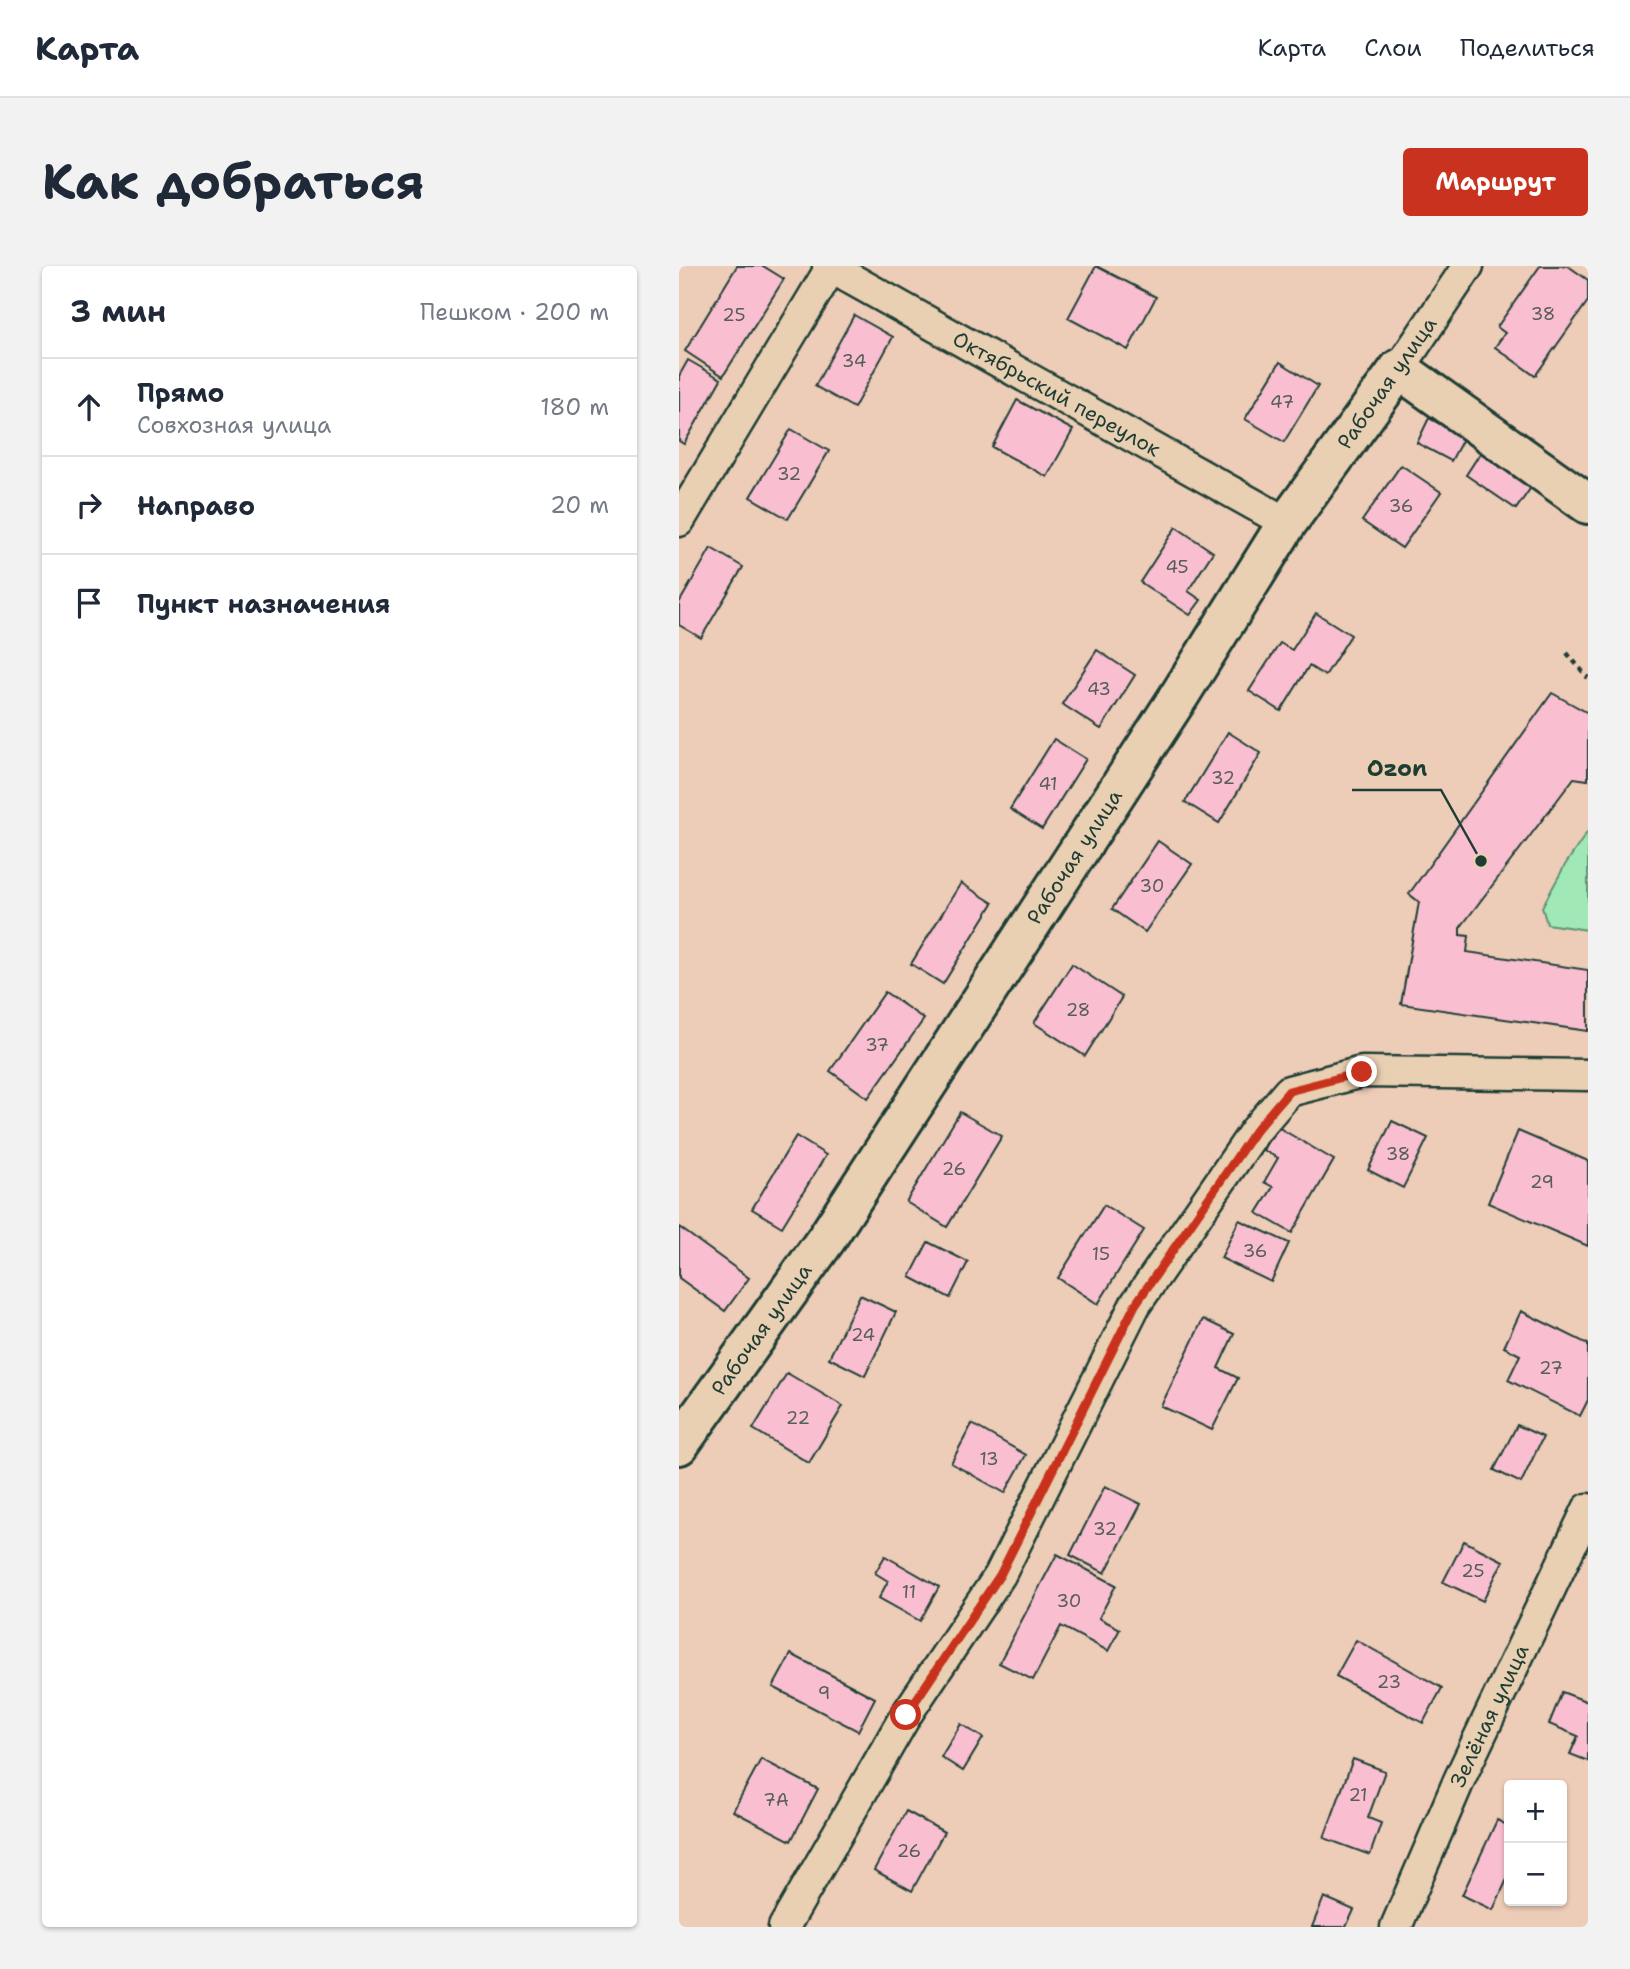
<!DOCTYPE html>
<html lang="ru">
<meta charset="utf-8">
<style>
:root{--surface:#fff;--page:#f2f2f3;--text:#1f2937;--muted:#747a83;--line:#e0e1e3;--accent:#c8321e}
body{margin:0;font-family:"Shantell Sans",sans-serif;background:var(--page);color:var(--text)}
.controls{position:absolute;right:21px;bottom:21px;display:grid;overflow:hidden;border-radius:7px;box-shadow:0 2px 5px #0004}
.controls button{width:63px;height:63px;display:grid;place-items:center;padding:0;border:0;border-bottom:2px solid var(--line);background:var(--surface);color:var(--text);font:35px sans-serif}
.stop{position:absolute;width:21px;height:21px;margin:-16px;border:5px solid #c8321e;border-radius:50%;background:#fff}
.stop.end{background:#c8321e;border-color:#fff;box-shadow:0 2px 7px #0008}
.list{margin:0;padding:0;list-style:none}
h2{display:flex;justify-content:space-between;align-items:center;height:91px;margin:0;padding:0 28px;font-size:30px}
h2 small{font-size:23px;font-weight:400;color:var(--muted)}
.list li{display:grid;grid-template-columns:46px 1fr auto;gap:21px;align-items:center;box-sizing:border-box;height:98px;padding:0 28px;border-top:2px solid var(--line)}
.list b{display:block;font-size:26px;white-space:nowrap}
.list p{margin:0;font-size:23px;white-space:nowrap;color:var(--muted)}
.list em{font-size:23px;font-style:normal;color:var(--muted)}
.icon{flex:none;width:38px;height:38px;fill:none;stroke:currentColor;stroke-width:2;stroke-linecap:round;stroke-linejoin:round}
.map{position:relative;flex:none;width:909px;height:1661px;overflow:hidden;border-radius:7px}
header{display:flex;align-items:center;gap:42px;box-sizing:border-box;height:98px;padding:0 35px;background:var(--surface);border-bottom:2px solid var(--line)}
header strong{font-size:33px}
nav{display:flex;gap:38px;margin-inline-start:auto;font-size:24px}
.intro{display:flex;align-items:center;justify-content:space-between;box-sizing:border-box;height:168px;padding:0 42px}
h1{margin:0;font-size:49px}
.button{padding:18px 32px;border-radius:7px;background:var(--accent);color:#fff;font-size:24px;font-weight:700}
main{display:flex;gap:42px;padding:0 42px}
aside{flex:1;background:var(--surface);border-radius:7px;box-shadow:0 2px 5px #0004}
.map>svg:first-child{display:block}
</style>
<header>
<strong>Карта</strong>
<nav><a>Карта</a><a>Слои</a><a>Поделиться</a></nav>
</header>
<div class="intro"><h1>Как добраться</h1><a class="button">Маршрут</a></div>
<main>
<aside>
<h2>3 мин<small>Пешком · 200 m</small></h2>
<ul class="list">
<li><svg class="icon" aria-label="ahead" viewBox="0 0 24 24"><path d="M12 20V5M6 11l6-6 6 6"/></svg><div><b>Прямо</b><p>Совхозная улица</p></div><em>180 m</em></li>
<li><svg class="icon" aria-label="right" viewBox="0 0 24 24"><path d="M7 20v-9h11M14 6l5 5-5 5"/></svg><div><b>Направо</b></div><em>20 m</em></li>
<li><svg class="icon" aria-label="arrive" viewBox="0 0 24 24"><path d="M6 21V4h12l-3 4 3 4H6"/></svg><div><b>Пункт назначения</b></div></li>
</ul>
</aside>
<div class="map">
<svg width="909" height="1661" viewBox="0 0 909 1661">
<rect width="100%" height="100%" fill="#edcdb8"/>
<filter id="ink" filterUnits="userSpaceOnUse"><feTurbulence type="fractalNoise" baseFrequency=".0143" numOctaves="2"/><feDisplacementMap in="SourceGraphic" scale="14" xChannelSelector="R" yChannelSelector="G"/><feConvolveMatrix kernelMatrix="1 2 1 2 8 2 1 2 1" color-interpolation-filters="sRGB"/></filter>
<g filter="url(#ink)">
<path fill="#a0e9b7" stroke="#609376" stroke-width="2" d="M909,565V664L868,658L863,641L886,599Z"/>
<g fill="#f9bfd1" stroke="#1f3d34" stroke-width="2">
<path d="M58,0H84L105,13L44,110L6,85Z"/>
<path d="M417,0L477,31L449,84L389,52Z"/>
<path d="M861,0H889L909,14V35L856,110L816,81L826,67L818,61Z"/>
<path d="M175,49L214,71L175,142L136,120Z"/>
<path d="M9,94L42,113L5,178L0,175V110Z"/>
<path d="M601,96L639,120L605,176L566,153Z"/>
<path d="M338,134L394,164L368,211L313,181Z"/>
<path d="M750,152L785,171L772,195L738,177Z"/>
<path d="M112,163L150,185L109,253L71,231Z"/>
<path d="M802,186L853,220L837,243L787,209Z"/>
<path d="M722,199L762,226L723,282L683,255Z"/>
<path d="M497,261L534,286L509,325L522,334L511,349L461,316Z"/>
<path d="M32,282L64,301L22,372L0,359V337Z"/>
<path d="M637,347L672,369L646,410L630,400L602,445L570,425L601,377L613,384Z"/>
<path d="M418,384L456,409L422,463L383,438Z"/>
<path d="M873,427L909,447V514L895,512L781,662V669L790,670L788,686L909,704V765L722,738L740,636L730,628Z"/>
<path d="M549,466L582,487L540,557L506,536Z"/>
<path d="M375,473L407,493L363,563L331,543Z"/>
<path d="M479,575L513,598L466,666L433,643Z"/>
<path d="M282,617L314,637L264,718L232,698Z"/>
<path d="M393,698L443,731L406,790L355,757Z"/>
<path d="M206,726L245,753L189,832L151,805Z"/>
<path d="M281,846L323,870L268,961L227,936Z"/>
<path d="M713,855L749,872L724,922L689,904Z"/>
<path d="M597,860L655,894L613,967L578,947L594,921L585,916L599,892L584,884Z"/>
<path d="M839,865L909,895V980L809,937Z"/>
<path d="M117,870L147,889L103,961L73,943Z"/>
<path d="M425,939L465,964L419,1038L379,1012Z"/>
<path d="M560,954L610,977L592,1016L542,992Z"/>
<path d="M0,961L70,1012L46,1045L0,1012Z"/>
<path d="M249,976L289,996L271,1032L231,1011Z"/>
<path d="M181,1029L217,1046L186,1110L150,1092Z"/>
<path d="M842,1045L909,1078V1134L901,1150L829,1114L841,1089L825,1081Z"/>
<path d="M524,1053L555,1068L539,1102L559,1112L533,1164L482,1140Z"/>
<path d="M108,1107L164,1140L130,1197L74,1163Z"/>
<path d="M293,1158L347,1189L326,1227L272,1197Z"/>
<path d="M838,1159L864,1171L842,1217L815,1204Z"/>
<path d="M426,1220L462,1238L426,1307L391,1289Z"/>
<path d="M785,1275L824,1295L804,1335L764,1316Z"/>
<path d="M378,1288L437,1319L420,1352L441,1363L429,1385L382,1360L354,1414L320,1397Z"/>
<path d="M206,1290L260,1321L241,1355L200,1332L209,1315L196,1307Z"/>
<path d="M677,1374L763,1422L744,1457L657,1410Z"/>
<path d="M112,1388L196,1432L179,1465L94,1421Z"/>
<path d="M883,1426L909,1436V1495L891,1488L899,1470L870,1458Z"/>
<path d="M282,1458L304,1472L284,1505L262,1491Z"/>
<path d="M82,1493L139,1523L112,1575L54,1545Z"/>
<path d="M674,1493L706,1505L689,1552L702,1557L691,1589L645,1572Z"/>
<path d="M227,1545L265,1566L233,1625L195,1604Z"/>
<path d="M818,1554L830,1560V1609L814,1644L783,1629Z"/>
<path d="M645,1631L675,1644L667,1661H633Z"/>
</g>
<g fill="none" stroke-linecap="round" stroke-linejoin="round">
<defs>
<g id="street">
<path id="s1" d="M149,0L608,257"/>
<path d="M720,103L789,0"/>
<path d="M0,255L153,0"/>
<path d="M105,1661L227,1449L321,1309L456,1039L576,865L610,825L683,806L909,809"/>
<path id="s2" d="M717,1661L781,1512L909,1243"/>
</g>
<g id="secondary">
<path id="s3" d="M0,1179L148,972L502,427L608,257L720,103L909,238"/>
</g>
</defs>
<use href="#street" stroke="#1f3d34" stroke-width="35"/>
<use href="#secondary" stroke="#1f3d34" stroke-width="44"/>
<path stroke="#1f3d34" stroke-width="4.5" stroke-dasharray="5 5" stroke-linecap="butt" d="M888,387L909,412"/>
<use href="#street" stroke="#ead0b2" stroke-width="30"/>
<use href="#secondary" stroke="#ead0b2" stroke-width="38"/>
</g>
</g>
<g fill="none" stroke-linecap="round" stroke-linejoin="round" filter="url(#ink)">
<path stroke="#c8321e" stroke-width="9" d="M227,1449L321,1309L456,1039L576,865L610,825L683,806"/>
</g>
<g text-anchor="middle" stroke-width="5" stroke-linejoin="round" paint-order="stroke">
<g font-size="18" fill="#565e5b">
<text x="864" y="54">38</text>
<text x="55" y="55">25</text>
<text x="175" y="101">34</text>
<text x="603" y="142">47</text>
<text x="110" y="214">32</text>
<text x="722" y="246">36</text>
<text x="498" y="307">45</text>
<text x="420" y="429">43</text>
<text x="544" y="518">32</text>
<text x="369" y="524">41</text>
<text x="473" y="626">30</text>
<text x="399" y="750">28</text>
<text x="198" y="785">37</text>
<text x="719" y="894">38</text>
<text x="275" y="909">26</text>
<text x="863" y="922">29</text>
<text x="576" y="991">36</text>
<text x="422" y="994">15</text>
<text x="184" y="1075">24</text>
<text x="872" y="1108">27</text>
<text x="119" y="1158">22</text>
<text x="310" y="1199">13</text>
<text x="426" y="1269">32</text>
<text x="794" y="1311">25</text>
<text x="230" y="1332">11</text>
<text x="390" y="1341">30</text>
<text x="710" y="1422">23</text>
<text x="145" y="1433">9</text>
<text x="679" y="1535">21</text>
<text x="97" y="1540">7А</text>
<text x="230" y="1591">26</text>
</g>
<g font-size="21" fill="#1f3d34" stroke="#ead0b2">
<text transform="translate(708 117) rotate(-55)" y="7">Рабочая улица</text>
<text dy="7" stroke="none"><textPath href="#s1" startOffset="262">Октябрьский переулок</textPath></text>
<text dy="7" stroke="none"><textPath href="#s3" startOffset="709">Рабочая улица</textPath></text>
<text dy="7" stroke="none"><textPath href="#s3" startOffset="142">Рабочая улица</textPath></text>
<text dy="7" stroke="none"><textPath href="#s2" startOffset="231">Зелёная улица</textPath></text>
</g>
</g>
<path fill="none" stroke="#1f3d34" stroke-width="2.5" d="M802 595L762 524H673"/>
<circle fill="#1f3d34" stroke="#ead0b2" stroke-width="2.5" cx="802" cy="595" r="7"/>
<g font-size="23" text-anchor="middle" font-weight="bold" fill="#1f3d34" stroke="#ead0b2" stroke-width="5" stroke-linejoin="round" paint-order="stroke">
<text x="718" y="510">Ozon</text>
</g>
</svg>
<div class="controls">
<button>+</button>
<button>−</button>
</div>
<div class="stop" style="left:227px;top:1449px"></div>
<div class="stop end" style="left:683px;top:806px"></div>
</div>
</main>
